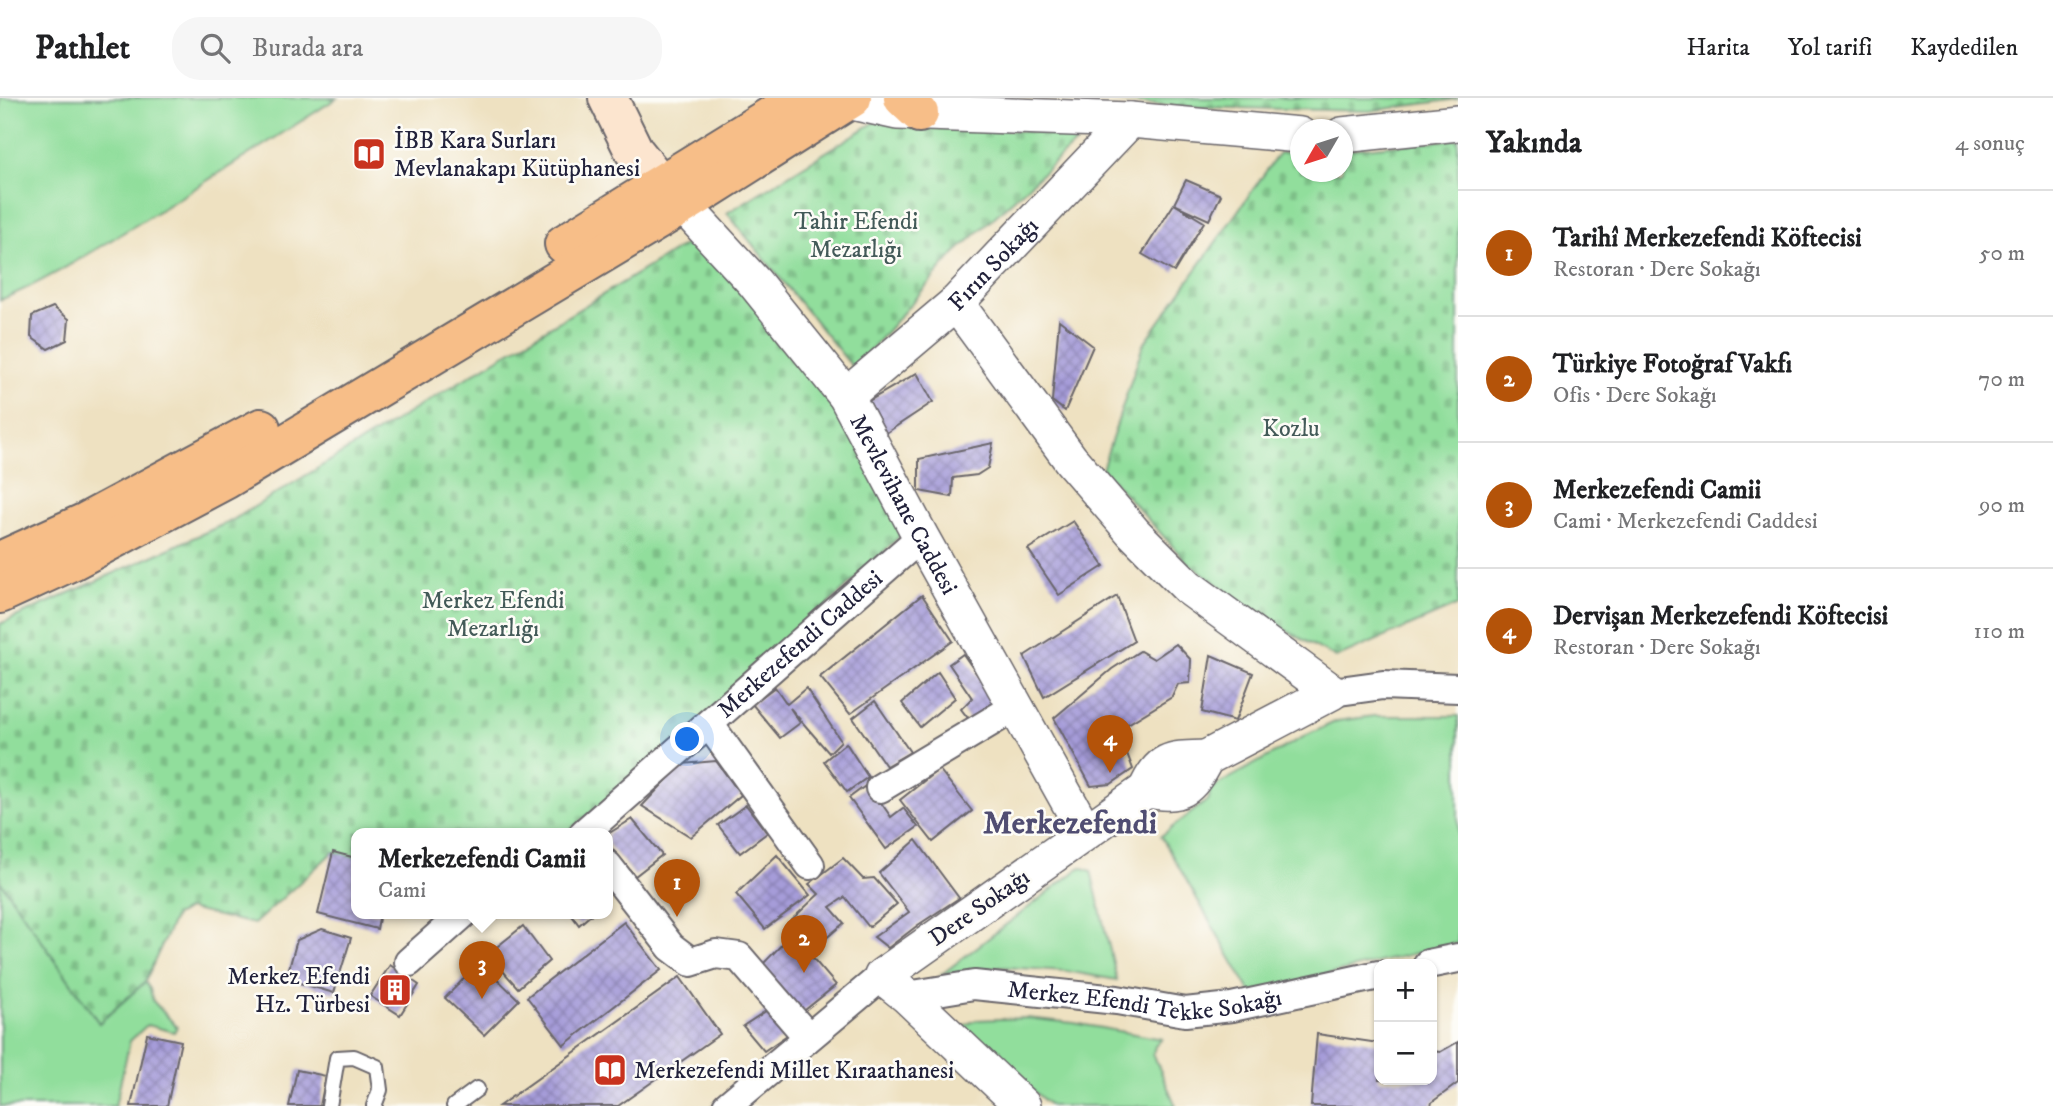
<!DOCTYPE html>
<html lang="tr">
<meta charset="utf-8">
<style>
:root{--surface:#fff;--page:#f6f6f6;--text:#202124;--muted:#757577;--line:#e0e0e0;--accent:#b45309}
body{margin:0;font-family:"IM FELL DW Pica",serif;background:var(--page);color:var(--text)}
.controls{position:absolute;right:21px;bottom:21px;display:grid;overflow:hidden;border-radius:14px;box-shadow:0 2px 5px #0004}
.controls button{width:63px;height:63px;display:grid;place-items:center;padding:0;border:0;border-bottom:2px solid var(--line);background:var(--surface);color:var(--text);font:35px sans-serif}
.compass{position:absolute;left:1290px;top:21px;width:63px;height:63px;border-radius:50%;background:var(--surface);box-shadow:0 2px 5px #0004;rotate:231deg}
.you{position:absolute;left:688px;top:642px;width:24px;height:24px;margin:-18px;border:5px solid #fff;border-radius:50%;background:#1a73e8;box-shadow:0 0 0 10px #1a73e833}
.badge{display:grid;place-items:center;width:46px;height:46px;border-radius:50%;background:var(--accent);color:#fff;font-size:23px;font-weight:700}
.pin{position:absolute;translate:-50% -58px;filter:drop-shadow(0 2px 4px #0008)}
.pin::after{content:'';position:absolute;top:37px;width:24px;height:21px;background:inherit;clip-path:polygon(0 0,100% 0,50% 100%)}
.popup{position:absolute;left:351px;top:730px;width:262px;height:91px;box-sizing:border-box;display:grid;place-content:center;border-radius:14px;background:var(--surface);filter:drop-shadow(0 2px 5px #0005);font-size:23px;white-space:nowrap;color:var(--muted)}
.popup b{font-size:26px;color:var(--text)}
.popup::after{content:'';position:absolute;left:50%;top:100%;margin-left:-14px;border:14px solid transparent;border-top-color:var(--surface)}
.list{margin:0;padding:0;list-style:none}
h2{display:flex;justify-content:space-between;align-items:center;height:91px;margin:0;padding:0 28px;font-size:30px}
h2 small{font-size:23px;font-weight:400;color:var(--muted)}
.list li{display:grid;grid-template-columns:46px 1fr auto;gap:21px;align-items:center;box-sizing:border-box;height:126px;padding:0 28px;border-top:2px solid var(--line)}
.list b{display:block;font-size:26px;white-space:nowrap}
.list p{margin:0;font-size:23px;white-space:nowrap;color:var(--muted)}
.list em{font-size:23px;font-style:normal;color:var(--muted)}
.icon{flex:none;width:38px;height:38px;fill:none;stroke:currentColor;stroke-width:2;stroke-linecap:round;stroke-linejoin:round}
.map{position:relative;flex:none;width:1458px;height:1008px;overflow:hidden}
header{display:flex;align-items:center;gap:42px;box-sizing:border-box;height:98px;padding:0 35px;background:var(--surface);border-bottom:2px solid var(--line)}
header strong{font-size:33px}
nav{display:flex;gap:38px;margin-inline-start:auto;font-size:24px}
.search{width:490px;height:63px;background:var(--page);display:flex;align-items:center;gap:18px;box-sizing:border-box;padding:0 24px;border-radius:28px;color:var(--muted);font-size:26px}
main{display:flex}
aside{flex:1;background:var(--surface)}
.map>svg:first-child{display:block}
</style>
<header>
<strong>Pathlet</strong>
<div class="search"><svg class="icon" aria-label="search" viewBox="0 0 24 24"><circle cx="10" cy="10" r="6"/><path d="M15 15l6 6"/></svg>Burada ara</div>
<nav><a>Harita</a><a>Yol tarifi</a><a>Kaydedilen</a></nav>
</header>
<main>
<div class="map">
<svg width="1458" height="1008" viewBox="0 0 1458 1008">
<defs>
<pattern id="cemetery-stones" width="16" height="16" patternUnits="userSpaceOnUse" patternTransform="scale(1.75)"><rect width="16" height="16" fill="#91de9c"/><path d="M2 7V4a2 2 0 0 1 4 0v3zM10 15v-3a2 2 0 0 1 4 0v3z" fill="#7dbe87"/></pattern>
<pattern id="building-cross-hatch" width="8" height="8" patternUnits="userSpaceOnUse" patternTransform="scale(1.75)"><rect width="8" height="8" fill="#a69cd9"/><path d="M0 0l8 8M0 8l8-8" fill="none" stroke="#877fb1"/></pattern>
</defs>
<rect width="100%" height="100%" fill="#fdfcf7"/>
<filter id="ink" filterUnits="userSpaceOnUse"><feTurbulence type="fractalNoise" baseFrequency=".0143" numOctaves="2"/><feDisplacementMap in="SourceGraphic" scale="14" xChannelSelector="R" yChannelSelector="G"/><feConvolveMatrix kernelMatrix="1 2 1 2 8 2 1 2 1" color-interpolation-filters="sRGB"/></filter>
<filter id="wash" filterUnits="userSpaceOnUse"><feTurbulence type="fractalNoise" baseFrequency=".00686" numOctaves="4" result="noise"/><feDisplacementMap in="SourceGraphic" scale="28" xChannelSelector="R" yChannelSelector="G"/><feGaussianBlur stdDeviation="1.57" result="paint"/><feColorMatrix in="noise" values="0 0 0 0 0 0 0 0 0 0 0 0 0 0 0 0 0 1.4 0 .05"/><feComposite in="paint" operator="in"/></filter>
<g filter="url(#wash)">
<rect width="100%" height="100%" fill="#eee1c1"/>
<g fill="#91de9c" stroke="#5a806c" stroke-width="2">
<path d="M0,0H337C271,43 204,85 136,127C92,153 48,183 0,202Z"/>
<path d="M1374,618H1458V845L1251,895L1161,738L1209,701L1210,691L1307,637L1337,623Z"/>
<path d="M1081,769L1091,773L1117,882L1066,873L1002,869L942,876Z"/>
<path d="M0,783L99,925L145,884L150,891L153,903L177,929L174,934L147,927L130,943L115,1008H0Z"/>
<path d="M1026,920L1074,925L1162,941L1155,948L1153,956L1176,1008H1051L959,930L976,922Z"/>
</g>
<g fill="url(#cemetery-stones)" stroke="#5a806c" stroke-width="2">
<path d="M1060,0H1458V1L1369,13L1198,9Z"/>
<path d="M875,24L1084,37L954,156L854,271L727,115Z"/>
<path d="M1458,41V507L1336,560L1260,518L1187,464L1102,371L1143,247L1279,55L1300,54V74H1342L1343,52Z"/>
<path d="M696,140L833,300L906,432L738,593L566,735H356V760L333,754L254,826L188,811L175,818L145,884L99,925L0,783V526L231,423Z"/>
</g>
<g id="blocks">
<g fill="url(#building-cross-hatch)">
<path d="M1186,82L1221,97L1209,122L1174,106L1204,124L1174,174L1142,156L1174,106Z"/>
<path d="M53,209L69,221L67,242L48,251L31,239L32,218Z"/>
<path d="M1059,222L1093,248L1065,313L1052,303Z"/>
<path d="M917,275L933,304L886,335L869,303Z"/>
<path d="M993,345L988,370L977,377L953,380L952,399L919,393V361Z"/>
<path d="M1073,423L1104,468L1059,497L1028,451Z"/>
<path d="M922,497L953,543L850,616L820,579Z"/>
<path d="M1117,498L1134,543L1044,599L1024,558Z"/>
<path d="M1176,546L1191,562L1190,585L1178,586L1172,599L1118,632L1133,671L1111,686L1091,688L1054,620L1112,571L1140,553L1154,561Z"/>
<path d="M963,556L998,607L971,624L961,611L972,600L949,566Z"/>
<path d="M1211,557L1253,575L1235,623L1202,614Z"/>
<path d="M938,574L955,600L920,629L902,605Z"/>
<path d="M775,589L787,606L806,590L841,643L829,655L790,610L800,625L780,640L752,606Z"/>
<path d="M875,603L910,654L886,668L853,620Z"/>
<path d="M846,645L868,679L847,694L824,663Z"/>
<path d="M716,663L741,697L691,739L642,708L682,666Z"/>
<path d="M939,671L972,713L933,744L900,702Z"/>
<path d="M868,686L891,719L903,710L918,729L886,751L849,700Z"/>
<path d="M746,707L767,735L740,755L718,727Z"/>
<path d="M632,721L662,757L635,778L608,746V736Z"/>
<path d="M916,742L959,800L918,827L888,850L874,839L909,814L879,775Z"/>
<path d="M333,754L356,760V815H380L377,831L318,816Z"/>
<path d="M777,757L810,797L765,831L736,796Z"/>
<path d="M843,760L863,781L874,780L897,806L869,829L845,799L830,809L844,825L824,842L812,827L802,838L788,825L819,796L809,786Z"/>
<path d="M570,815H593L579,827Z"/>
<path d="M624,824L661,872L564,947L527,899Z"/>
<path d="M523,828L549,863L518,890L488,856Z"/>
<path d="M322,831L351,840L334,895L286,881L297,842Z"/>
<path d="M792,836L836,887L800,916L762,867Z"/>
<path d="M480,864L519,902L484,937L445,900Z"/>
<path d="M390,867L419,887L400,917L370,898Z"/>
<path d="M680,879L720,936L618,1008H499Z"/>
<path d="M772,909L790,935L764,953L743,928Z"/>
<path d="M147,936L181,943L167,1008H131Z"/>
<path d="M1317,936L1379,945V982H1432V953L1440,954L1458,944V985L1432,1004L1431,1008H1311Z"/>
<path d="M297,972L326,978L320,1008H289Z"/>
</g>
</g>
</g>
<g filter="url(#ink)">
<use href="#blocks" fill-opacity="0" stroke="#69656a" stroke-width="2"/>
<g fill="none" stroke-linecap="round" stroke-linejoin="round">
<defs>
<g id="service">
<path d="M329,1008L337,960L354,959L377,969L380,992L374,1008"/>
<path d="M454,1008L477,991"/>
</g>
<g id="minor">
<path d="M1332,594L1383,587L1458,590"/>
<path d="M709,626L810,767"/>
<path d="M880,690L1017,608"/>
<path id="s1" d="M584,735L921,439"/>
<path d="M608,768L671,849L691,864L716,856L739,859L808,939"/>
<path d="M409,864L464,815"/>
<path d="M1428,866L1458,860"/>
<path id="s2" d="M907,898L974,887L1117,902L1185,914L1232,909L1379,877"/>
<path d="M727,1008L882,878"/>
</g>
<g id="tertiary">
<path d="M847,3L897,14L1130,22L1300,37"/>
<path d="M1342,37L1458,25"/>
<path id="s3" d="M683,107L754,184L846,298L921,439L1085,733"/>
<path d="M956,205L1071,362L1133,434L1188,489L1332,594L1206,660C1189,693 1182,698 1146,692L882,878L907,898L1023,1008"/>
<path id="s4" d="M846,298L956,205L1130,22"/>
<path d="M1146,692C1161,659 1171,661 1206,660"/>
</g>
<path id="secondary" d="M608,0L634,53L662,88"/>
<g id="primary">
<path d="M903,0L919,15"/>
<path d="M564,146L800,0"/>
<path d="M0,463L86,424L261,330"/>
<path d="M0,496L72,463L225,382L683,107L852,0"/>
</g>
</defs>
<use href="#service" stroke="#69656a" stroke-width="18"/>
<use href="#minor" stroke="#69656a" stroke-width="32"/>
<use href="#tertiary" stroke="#69656a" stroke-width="38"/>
<use href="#secondary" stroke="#69656a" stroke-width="42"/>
<use href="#primary" stroke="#69656a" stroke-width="42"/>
<use href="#service" stroke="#fff" stroke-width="14"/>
<use href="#minor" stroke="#fff" stroke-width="28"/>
<use href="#tertiary" stroke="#fff" stroke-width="35"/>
<use href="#secondary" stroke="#fce5cf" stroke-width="38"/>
<use href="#primary" stroke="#f7be88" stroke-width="38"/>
</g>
</g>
<defs>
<symbol id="library-square" viewBox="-11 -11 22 22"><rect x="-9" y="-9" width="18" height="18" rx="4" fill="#c8321e" stroke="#fdfcf7"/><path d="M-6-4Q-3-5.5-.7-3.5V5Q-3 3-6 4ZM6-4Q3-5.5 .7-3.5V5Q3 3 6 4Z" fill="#fff"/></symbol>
<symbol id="building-square" viewBox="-11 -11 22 22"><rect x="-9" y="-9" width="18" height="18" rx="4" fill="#c8321e" stroke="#fdfcf7"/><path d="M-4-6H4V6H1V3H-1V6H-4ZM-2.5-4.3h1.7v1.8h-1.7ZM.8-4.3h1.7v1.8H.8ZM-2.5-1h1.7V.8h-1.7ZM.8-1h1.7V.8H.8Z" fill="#fff"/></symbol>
</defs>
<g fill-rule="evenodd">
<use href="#library-square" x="350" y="37" width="38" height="38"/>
<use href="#building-square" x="376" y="873" width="38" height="38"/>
<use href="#library-square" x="591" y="953" width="38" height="38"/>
</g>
<g text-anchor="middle" stroke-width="5" stroke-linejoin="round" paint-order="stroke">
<g font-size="24" fill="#22223b" stroke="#fdfcf7" text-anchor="start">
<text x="394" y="50">İBB Kara Surları<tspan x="394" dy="28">Mevlanakapı Kütüphanesi</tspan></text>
<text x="370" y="886" text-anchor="end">Merkez Efendi<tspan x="370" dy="28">Hz. Türbesi</tspan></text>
<text x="634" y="980">Merkezefendi Millet Kıraathanesi</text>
</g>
<g font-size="24" fill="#435a58" stroke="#fdfcf7">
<text x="856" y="131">Tahir Efendi<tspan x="856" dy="28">Mezarlığı</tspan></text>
<text x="1291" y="338">Kozlu</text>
<text x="493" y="510">Merkez Efendi<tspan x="493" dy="28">Mezarlığı</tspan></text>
</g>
<g font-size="24" fill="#22223b" stroke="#fdfcf7">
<text dy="8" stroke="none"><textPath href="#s4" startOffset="198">Fırın Sokağı</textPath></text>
<text dy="8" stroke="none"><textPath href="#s3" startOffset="374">Mevlevihane Caddesi</textPath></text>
<text dy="8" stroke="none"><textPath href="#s1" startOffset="287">Merkezefendi Caddesi</textPath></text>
<text transform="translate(979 809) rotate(-35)" y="8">Dere Sokağı</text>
<text dy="8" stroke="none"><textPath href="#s2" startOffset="240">Merkez Efendi Tekke Sokağı</textPath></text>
</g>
<g font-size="32" font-weight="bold" fill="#504d72" stroke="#fdfcf7">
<text x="1070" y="735">Merkezefendi</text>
</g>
</g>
</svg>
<div class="controls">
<button>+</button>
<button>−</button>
</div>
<svg class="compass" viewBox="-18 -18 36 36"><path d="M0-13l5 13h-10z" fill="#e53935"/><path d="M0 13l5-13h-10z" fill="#757577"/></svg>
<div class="you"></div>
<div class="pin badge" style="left:677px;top:819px">1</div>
<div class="pin badge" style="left:804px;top:875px">2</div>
<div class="pin badge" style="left:482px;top:901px">3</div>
<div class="popup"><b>Merkezefendi Camii</b>Cami</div>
<div class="pin badge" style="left:1110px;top:675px">4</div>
</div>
<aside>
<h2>Yakında<small>4 sonuç</small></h2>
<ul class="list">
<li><span class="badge">1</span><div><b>Tarihî Merkezefendi Köftecisi</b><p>Restoran · Dere Sokağı</p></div><em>50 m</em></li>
<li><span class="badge">2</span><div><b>Türkiye Fotoğraf Vakfı</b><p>Ofis · Dere Sokağı</p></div><em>70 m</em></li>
<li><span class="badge">3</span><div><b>Merkezefendi Camii</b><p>Cami · Merkezefendi Caddesi</p></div><em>90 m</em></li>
<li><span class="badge">4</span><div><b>Dervişan Merkezefendi Köftecisi</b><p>Restoran · Dere Sokağı</p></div><em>110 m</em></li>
</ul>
</aside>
</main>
